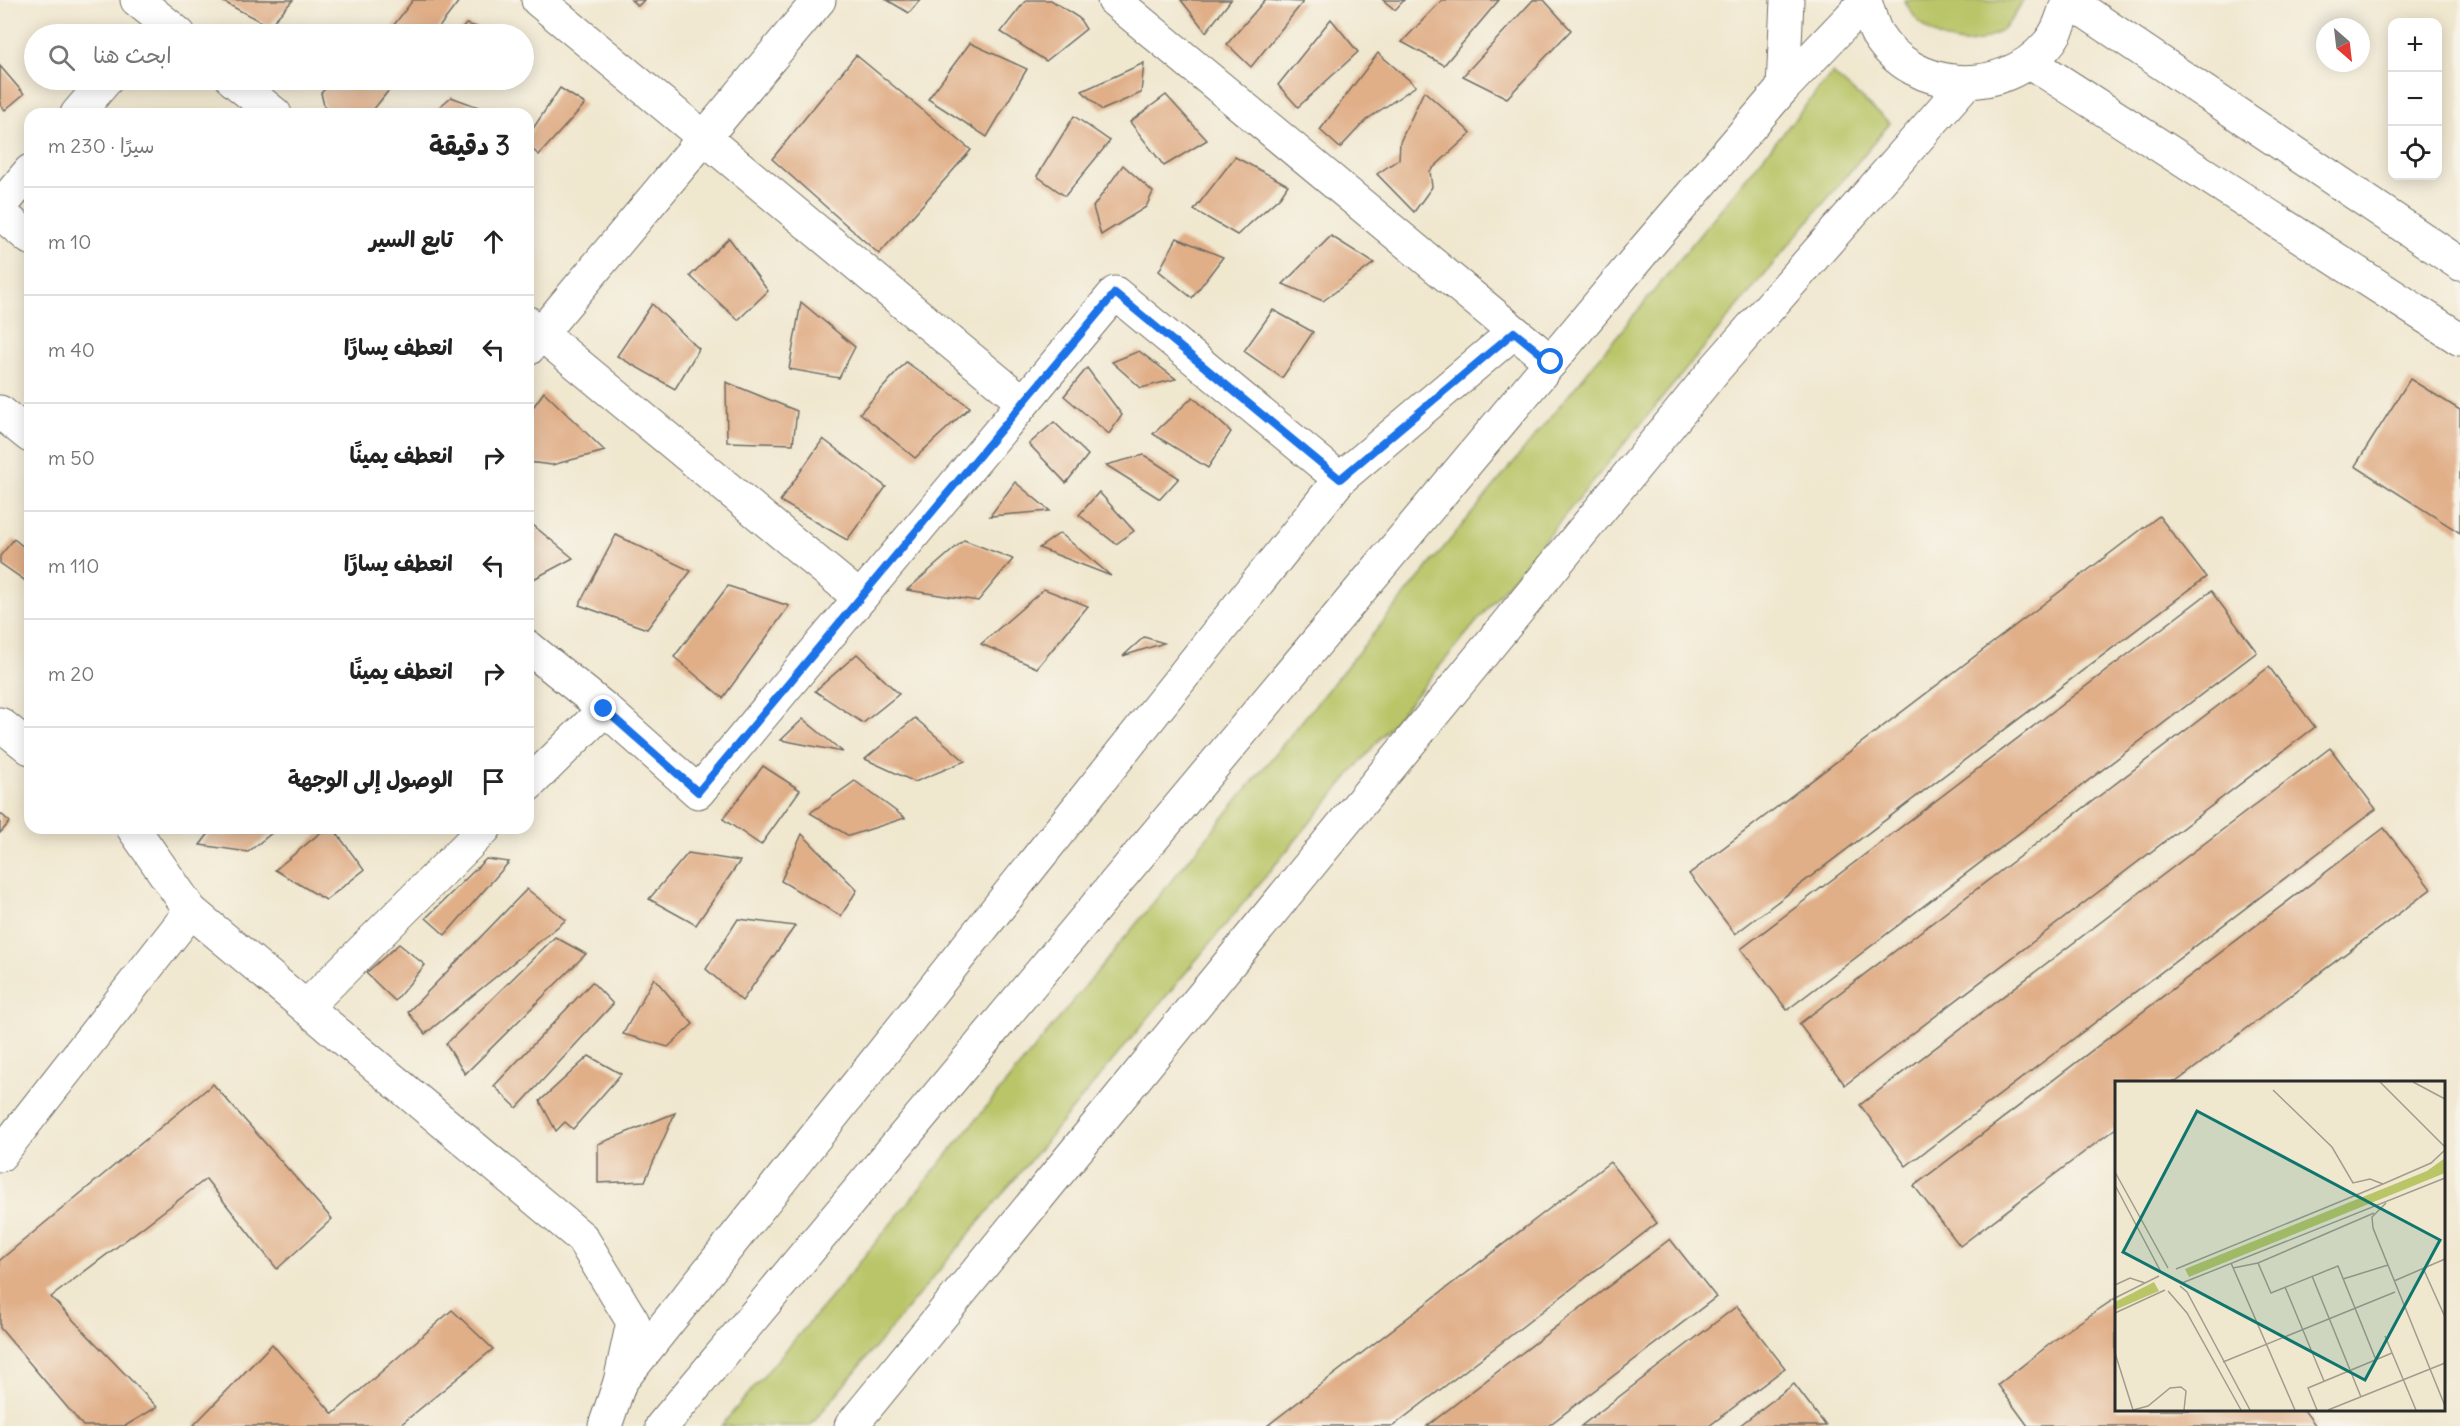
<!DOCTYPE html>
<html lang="ar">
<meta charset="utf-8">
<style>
:root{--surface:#fff;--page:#f2f2f2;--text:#222;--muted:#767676;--line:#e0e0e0}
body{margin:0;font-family:Delius,"Playpen Sans Arabic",sans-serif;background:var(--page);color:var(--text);direction:rtl}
.controls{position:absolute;right:18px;top:18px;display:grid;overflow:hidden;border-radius:12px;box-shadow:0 3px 15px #0003}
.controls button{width:54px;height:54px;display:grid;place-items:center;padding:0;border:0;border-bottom:2px solid var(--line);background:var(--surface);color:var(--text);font:30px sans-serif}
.compass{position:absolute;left:2316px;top:18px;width:54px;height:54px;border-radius:50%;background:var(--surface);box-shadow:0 3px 15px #0003;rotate:152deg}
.stop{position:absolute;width:18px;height:18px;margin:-14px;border:4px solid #1a73e8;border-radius:50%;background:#fff}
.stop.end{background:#1a73e8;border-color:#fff;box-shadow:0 2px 6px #0008}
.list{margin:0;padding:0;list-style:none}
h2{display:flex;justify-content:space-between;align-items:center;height:78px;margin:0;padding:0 24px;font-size:26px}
h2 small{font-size:20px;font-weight:400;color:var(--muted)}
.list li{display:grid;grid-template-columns:39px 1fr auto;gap:18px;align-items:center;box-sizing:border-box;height:108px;padding:0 24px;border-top:2px solid var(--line)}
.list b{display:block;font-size:22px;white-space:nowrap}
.list em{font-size:20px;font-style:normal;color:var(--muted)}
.icon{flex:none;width:33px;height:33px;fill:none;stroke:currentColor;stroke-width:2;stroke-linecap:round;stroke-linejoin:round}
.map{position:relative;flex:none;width:2460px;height:1426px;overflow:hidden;direction:ltr}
.search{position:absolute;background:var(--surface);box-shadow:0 3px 15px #0003;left:24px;top:24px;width:510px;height:66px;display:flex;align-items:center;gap:15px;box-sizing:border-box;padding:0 21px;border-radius:33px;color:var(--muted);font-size:22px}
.panel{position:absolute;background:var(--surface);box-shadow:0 3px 15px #0003;left:24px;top:108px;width:510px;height:726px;border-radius:18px;direction:rtl}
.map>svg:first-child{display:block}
</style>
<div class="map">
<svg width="2460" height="1426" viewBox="0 0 2460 1426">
<rect width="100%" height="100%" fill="#f7f3e8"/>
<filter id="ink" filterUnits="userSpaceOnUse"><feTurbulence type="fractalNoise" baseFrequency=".0167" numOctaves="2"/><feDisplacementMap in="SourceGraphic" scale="12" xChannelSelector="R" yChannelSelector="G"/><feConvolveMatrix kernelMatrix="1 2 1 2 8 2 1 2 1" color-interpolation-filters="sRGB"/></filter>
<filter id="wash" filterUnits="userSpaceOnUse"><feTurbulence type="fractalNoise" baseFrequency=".008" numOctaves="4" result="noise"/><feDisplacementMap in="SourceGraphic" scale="24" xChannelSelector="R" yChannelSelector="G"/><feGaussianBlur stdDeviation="1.35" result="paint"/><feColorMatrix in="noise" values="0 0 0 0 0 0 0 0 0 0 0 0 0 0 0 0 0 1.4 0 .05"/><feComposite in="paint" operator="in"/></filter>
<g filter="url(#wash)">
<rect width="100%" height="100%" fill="#f0e7cf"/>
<g fill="#b9c567" stroke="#727849" stroke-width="1.5">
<path d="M1905,0H2023C2017,11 2012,22 2001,30C1967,58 1920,37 1905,0Z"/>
<path d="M1832,73L1890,123L810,1426H721L831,1297Z"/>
</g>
<g id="blocks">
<g fill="#e0ae87">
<path d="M220,0H293L269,26Z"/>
<path d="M413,0H458L459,1L434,34H387Z"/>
<path d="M631,0H644L638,6Z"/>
<path d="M887,0H920L909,13Z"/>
<path d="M1026,0H1051L1079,18L1086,29L1046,61L1001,32Z"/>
<path d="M1181,0H1231L1206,32Z"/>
<path d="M1265,0L1303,2L1251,67L1227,44Z"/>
<path d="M1383,0H1404L1395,10Z"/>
<path d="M1442,0H1499L1444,65L1402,42Z"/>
<path d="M1533,0H1544L1571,30L1507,98L1463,76Z"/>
<path d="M1331,19L1358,52L1298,107L1278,85Z"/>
<path d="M466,24L502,34H457Z"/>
<path d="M970,43L1027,69L987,137L928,99Z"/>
<path d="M1378,53L1416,86L1366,120L1340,148L1320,130Z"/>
<path d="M856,55L971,150L879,254L772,159Z"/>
<path d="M1144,63L1141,93L1102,110L1082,91Z"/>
<path d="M0,66L24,94L5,110L0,105Z"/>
<path d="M334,80H380L389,90L370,114H326L321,93Z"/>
<path d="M560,88L585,104L539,155L528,146V136Z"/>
<path d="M1424,91L1471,133L1430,171L1432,187L1414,212L1377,174L1399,159L1400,142Z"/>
<path d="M1166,95L1207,140L1164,166L1130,122Z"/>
<path d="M451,97L484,109L480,114H431Z"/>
<path d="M1074,116L1110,141L1065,196L1037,176Z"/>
<path d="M1235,157L1288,185L1280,197L1237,235L1194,210Z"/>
<path d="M1123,165L1153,192L1146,207L1101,235L1093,207Z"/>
<path d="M1331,236L1374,263L1323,301L1283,284Z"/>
<path d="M729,238L768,291L738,320L690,276Z"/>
<path d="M1177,238L1223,257L1192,298L1159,271Z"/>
<path d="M801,302L855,347L839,378L789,369Z"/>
<path d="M652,304L699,349L675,389L617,356Z"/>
<path d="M1273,310L1313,332L1282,378L1244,351Z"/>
<path d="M1139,351L1176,379L1141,388L1112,362Z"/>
<path d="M906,362L970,407L915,458L860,413Z"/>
<path d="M1087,368L1122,415L1109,434L1064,396Z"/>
<path d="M2410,379L2460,410V533L2355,466Z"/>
<path d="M726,382L797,411L793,444L727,442Z"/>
<path d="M544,392L605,451L552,465L528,462V414Z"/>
<path d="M1193,397L1231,432L1208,468L1153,434Z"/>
<path d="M1054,422L1088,455L1066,483L1029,444Z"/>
<path d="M823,439L886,487L847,540L780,501Z"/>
<path d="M1144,455L1179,478L1160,499L1106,465Z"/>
<path d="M1015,482L1050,511L990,516Z"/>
<path d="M1099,492L1134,531L1116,544L1079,515Z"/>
<path d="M2159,516L2206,577L1735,934L1689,874Z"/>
<path d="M528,521L573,558L528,582Z"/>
<path d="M1060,533L1111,576L1039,548Z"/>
<path d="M616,535L691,571L647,629L579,605Z"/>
<path d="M14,539L30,552V584L0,563V556Z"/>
<path d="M964,540L1013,559L978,601L907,590Z"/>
<path d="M728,586L789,606L723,698L674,657Z"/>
<path d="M1044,589L1088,606L1037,668L981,644Z"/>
<path d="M2211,591L2257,652L1787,1010L1741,949Z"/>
<path d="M1144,637L1164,643L1123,656Z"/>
<path d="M857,654L899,694L863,723L815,691Z"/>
<path d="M2269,667L2315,727L1845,1085L1799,1024Z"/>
<path d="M915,718L965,761L915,782L865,759Z"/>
<path d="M803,719L843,752L781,740Z"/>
<path d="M2330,748L2376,809L1906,1166L1860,1105Z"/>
<path d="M763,766L800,790L761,845L723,819Z"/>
<path d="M855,781L905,818L849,836L810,813Z"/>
<path d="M0,813L10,822L0,833Z"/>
<path d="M213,828H278L248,852L200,845Z"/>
<path d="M326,828H333L364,870L326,900L275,870Z"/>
<path d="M2384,828L2431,889L2176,1082H2116V1128L1960,1246L1914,1186Z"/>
<path d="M802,834L857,890L841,916L781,881Z"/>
<path d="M688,853L740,861L696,925L649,899Z"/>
<path d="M486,859L509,862L445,935L426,918Z"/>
<path d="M527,889L566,920L425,1034L408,1012Z"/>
<path d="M738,919L795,926L742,1001L706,969Z"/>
<path d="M555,937L586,954L465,1074L446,1044Z"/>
<path d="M399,944L425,965L395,1001L366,973Z"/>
<path d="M654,978L693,1024L668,1047L623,1034Z"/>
<path d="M592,982L613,1004L517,1108L494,1086Z"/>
<path d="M589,1056L621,1074L573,1129L565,1122L556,1131L540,1101Z"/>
<path d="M213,1084L332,1219L277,1269L206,1179L51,1297L157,1407L125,1426H83L0,1328V1260Z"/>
<path d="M675,1113L645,1181L598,1183V1144Z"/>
<path d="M1610,1162L1657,1223L1393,1426H1267Z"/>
<path d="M1670,1239L1716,1297L1548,1426H1427Z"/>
<path d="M2116,1298V1410H2304L2316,1426H2028L1998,1385L2065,1332Z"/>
<path d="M1737,1306L1785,1368L1709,1426H1581Z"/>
<path d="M452,1310L493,1349L399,1426H193L272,1344L333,1414Z"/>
<path d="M1794,1384L1826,1426H1739Z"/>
</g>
</g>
</g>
<g filter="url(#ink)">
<use href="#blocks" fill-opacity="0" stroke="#706d64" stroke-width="1.5"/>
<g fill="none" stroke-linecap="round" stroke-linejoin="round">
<defs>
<g id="minor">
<path d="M137,0L179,34"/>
<path d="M538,0L1023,402"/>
<path d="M1114,0L1551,362"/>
<path d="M233,80L275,114"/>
<path d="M77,114L106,80"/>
<path d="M0,207L30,171"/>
<path d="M0,213L30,238"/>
<path d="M528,323L860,598"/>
<path d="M528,349L819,0"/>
<path d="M0,412L30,436"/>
<path d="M528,647L605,709L698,792L1115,293L1340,479"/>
<path d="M0,724L30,748"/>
<path d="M528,785L605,709"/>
<path d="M133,828L191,911L582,1238L633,1322L620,1382L605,1426"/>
<path d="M306,1007L485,828"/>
<path d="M0,1155L191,911"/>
<path d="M620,1382L1340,479L1514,332"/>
</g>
<g id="primary">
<path d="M1865,0C1868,11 1872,25 1877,34C1914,94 2003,97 2047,45C2058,33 2063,16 2068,0"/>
<path d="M2068,0L2460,264"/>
<path d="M2030,62L2460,339"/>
<path d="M1783,88L1787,0"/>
<path d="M662,1426L1645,249L1783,88L1865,2"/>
<path d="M851,1426L1716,368L1965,84"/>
</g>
</defs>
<use href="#minor" stroke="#706d64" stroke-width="35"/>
<use href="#primary" stroke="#706d64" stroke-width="35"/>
<use href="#minor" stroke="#fff" stroke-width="33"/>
<use href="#primary" stroke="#fff" stroke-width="33"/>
</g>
</g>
<g fill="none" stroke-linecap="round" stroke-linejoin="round" filter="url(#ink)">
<path stroke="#1a73e8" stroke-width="8" d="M604,709L698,792L1115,293L1340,479L1514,332L1551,362"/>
</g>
<g transform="translate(2115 1081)">
<rect width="330" height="330" fill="#f0e7cf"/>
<path d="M330,77V92L74,196L70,188L312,90ZM39,201L44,210L0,229V221Z" fill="#b9c567"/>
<path fill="none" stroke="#a19c8d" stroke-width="1.5" d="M265,1L330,66M298,1L330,18M158,9L217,66L238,102L255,98L268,103M0,91L53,187M0,104L46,191M271,122L257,136L258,147L330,325M116,182L180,329M143,182L156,212L223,185L261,279M118,187L143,182L259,132M308,187L330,236M61,188L268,103L316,82L330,69M197,195L246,316M228,198L273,184M279,200L330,178M67,202L330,97M0,204L15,197L30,202M65,205L72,211L135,329M170,206L209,300M53,210L72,232L126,329M0,217L44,195M0,232L50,209M270,255L301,329M0,272L18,329M108,281L280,211M18,329L33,325L55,307L66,306L71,310L69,329M202,329L193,307L277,272M213,329L330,282"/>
<path fill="#0f766e" fill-opacity="0.15" stroke="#0f766e" stroke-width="3" d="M82,30L325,159L250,299L8,171Z"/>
<rect width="330" height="330" fill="none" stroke="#2b2b2b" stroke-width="3"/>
</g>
</svg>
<div class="controls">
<button>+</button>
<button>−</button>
<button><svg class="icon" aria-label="locate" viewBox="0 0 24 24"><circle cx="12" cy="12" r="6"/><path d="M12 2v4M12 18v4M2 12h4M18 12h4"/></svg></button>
</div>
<svg class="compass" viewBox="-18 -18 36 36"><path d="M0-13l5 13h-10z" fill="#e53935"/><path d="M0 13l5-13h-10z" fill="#767676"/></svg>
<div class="stop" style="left:1551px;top:362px"></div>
<div class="stop end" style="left:604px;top:709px"></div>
<div class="search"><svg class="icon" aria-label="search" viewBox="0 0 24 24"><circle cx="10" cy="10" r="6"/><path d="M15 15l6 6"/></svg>ابحث هنا</div>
<section class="panel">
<h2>3 دقيقة<small>سيرًا · 230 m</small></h2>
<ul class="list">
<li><svg class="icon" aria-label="ahead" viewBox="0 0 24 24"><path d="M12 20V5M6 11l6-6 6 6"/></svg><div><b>تابع السير</b></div><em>10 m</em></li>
<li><svg class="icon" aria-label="left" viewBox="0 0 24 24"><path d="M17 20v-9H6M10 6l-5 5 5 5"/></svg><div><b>انعطف يسارًا</b></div><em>40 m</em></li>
<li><svg class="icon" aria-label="right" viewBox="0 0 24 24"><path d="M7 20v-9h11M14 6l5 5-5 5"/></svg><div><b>انعطف يمينًا</b></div><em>50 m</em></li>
<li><svg class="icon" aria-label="left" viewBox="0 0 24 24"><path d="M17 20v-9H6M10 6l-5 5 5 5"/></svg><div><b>انعطف يسارًا</b></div><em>110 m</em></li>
<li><svg class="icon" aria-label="right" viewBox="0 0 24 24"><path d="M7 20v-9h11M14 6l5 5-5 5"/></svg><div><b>انعطف يمينًا</b></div><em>20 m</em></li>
<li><svg class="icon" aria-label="arrive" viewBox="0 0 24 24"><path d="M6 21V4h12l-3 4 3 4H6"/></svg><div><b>الوصول إلى الوجهة</b></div></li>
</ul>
</section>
</div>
